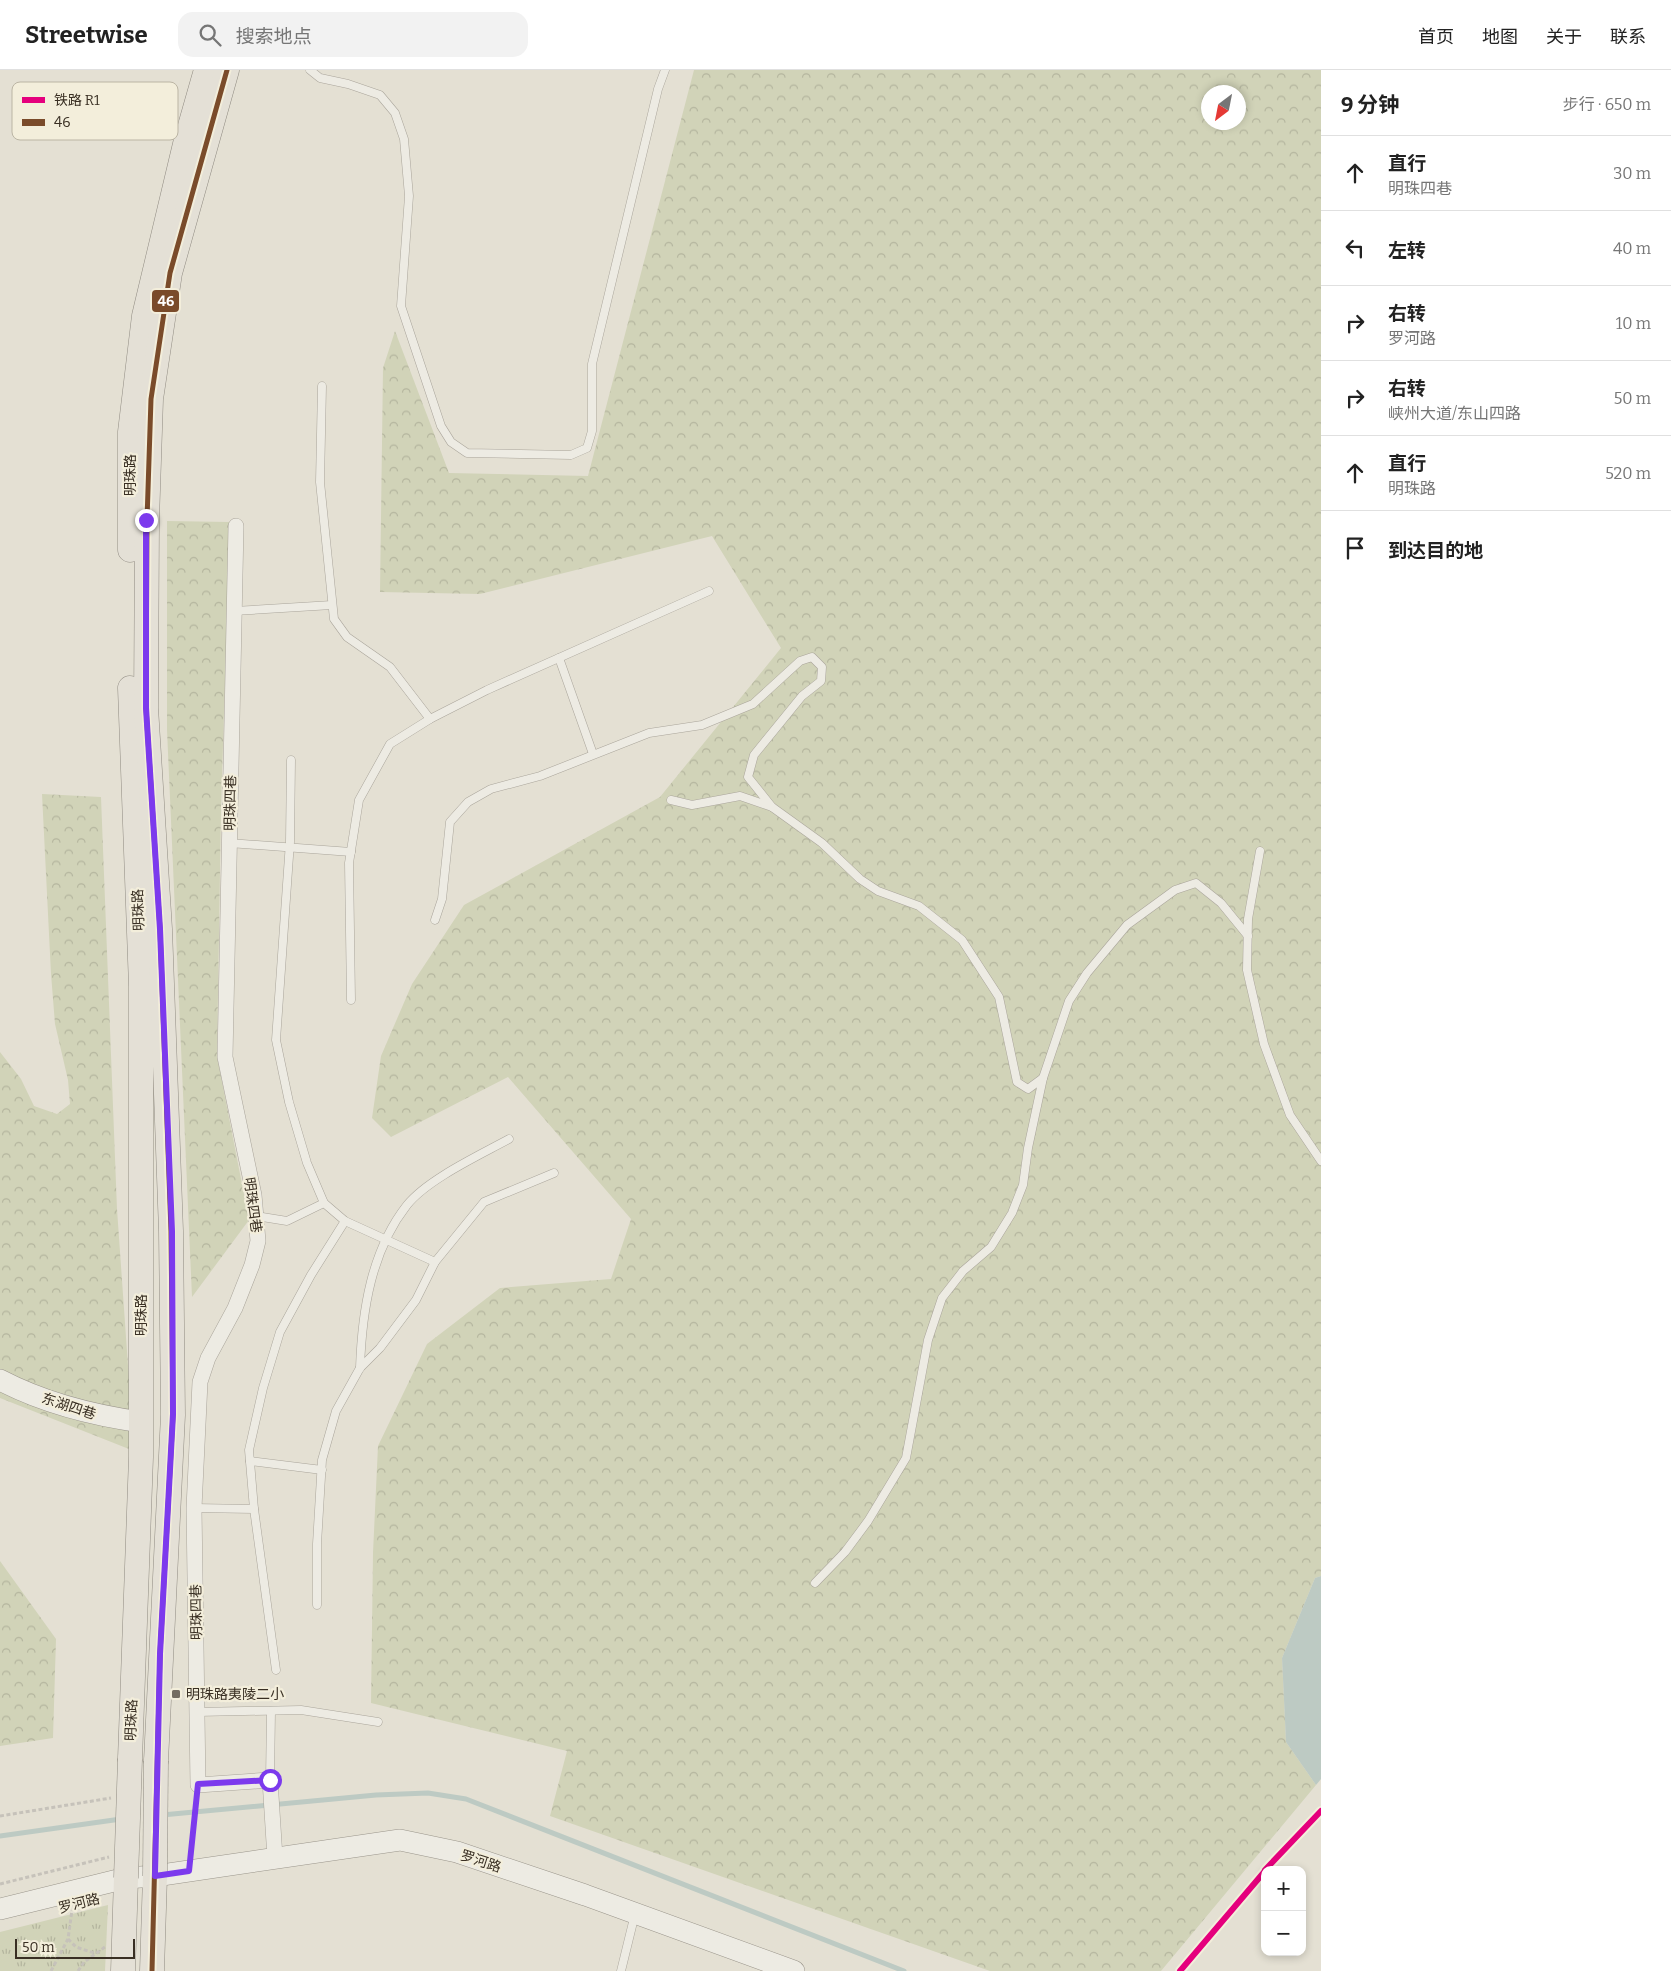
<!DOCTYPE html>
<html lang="zh">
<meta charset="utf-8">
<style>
:root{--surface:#fff;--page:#f2f2f2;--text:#222;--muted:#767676;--line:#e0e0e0}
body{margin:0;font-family:Bitter,"Noto Sans SC",serif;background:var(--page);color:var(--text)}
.controls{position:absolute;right:15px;bottom:15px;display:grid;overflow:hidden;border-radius:10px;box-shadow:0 2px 8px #0003}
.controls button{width:45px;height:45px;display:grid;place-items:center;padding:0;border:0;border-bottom:1px solid var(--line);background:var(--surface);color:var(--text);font:25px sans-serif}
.compass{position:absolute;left:1201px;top:15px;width:45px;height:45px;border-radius:50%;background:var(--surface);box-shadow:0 2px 8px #0003;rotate:212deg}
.scale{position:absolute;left:15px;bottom:12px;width:120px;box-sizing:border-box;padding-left:5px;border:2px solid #392f23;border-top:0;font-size:14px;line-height:18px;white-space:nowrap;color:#392f23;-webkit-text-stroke:4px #f3eedb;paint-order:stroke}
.stop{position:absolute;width:15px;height:15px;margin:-11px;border:4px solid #7c3aed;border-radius:50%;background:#fff}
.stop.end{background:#7c3aed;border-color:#fff;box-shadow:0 1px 5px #0008}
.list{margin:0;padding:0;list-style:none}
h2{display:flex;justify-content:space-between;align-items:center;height:65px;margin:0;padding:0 20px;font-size:21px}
h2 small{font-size:16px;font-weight:400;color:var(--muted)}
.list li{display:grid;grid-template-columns:32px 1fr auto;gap:15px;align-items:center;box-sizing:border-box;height:75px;padding:0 20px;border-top:1px solid var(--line)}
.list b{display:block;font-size:19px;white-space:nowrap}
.list p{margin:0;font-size:16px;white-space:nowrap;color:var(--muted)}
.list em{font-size:16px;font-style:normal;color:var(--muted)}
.icon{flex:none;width:28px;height:28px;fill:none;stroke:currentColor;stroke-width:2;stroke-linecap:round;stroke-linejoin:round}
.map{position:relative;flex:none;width:1321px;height:1901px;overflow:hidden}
header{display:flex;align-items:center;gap:30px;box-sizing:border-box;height:70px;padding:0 25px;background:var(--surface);border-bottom:1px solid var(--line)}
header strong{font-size:24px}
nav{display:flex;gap:28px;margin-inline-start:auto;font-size:18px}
.search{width:350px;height:45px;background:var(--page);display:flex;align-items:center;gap:12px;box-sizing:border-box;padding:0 18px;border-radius:15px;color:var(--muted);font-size:19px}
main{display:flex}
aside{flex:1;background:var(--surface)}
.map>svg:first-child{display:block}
</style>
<header>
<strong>Streetwise</strong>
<div class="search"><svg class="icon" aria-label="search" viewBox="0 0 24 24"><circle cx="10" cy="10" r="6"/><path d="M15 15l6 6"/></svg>搜索地点</div>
<nav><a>首页</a><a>地图</a><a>关于</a><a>联系</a></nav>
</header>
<main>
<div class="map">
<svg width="1321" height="1901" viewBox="0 0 1321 1901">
<defs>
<pattern id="forest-crowns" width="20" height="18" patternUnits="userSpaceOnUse" patternTransform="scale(1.25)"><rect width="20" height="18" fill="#d1d3b8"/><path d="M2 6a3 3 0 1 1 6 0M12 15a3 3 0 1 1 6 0" fill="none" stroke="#b4b59e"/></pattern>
<pattern id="park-tufts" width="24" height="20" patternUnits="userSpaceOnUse" patternTransform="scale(1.25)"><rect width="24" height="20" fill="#d1d3b8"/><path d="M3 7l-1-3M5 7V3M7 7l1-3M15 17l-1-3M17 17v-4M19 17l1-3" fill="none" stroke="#b4b59e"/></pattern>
</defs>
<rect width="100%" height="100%" fill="#e4e0d3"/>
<g fill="url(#forest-crowns)" fill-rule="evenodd">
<path d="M694,0H1321V1506L1315,1508L1282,1588L1286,1672L1316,1715L1161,1901H990L550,1746L567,1681L371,1633L373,1483L378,1376L427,1274L500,1218L611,1209L631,1149L508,1007L391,1067L372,1048L381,986L412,914L464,835L660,727L781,578L712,466L480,524L380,522L383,298L395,261L449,403L588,406ZM1208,22H1238V52H1208Z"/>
<path d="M167,451L230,452L221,739L217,986L249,1150L192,1227L167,660Z"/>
<path d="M42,724L101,727L117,1139L134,1381L0,1328V982L21,1009L34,1036L57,1044L70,1034L68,1010L55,954L51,904Z"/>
<path d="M0,1491L56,1569L53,1668L0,1676Z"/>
</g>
<path fill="url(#park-tufts)" d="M108,1835L105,1901H0V1862Z"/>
<path fill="#bdcac3" d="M1321,1506V1709L1316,1715L1286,1672L1282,1588L1315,1508Z"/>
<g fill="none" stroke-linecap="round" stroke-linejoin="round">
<g stroke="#bdcac3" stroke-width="5">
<path d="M162,1745L376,1725L428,1723L466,1729L904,1901"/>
<path d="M0,1766L121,1749"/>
</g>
<defs>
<g id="lane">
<path d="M310,0L320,8L348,14L380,25L395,43L404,69L409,126L401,236L441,356L451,372L467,383L571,385L587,378L592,361V294L658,19L665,0"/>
<path d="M322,316L320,412L334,549L347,567L390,597L430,649"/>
<path d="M234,541L332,535"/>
<path d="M559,588L593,684"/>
<path d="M291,690L290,772L276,970L289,1032L307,1093L324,1133L345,1151L435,1192"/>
<path d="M671,730L692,735L740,726L772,737L822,773L860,809L878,821L919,836L962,870L999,927L1017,1012L1028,1019L1043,1008"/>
<path d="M229,773L351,782"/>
<path d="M1260,781L1248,849L1247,900L1264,974L1290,1045L1321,1091"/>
<path d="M435,850L442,829L450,752L468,732L491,719L540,706L649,663L702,655L753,634L800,591L812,587L822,597L821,611L802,626L754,685L748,707L772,737"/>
<path d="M351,930L349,793L359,730L390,674L430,649L487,620L709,521"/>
<path d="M256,1146L287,1151L324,1133"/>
<path d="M360,1298C362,1241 371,1181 407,1135C428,1109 480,1085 509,1069"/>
<path d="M250,1391L322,1400"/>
<path d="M194,1438L254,1439"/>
<path d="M815,1513L845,1482L868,1451L906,1388L928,1270L942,1228L963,1201L991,1177L1012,1143L1023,1115L1028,1078L1043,1008L1069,931L1087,903L1127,855L1175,820L1196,813L1221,833L1248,866"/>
<path d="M317,1535V1474L322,1390L336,1341L360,1298L380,1278L416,1230L435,1192L484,1132L554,1103"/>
<path d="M276,1600L254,1439L249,1380L263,1318L280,1262L311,1205L345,1151"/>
<path d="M197,1642L301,1640L378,1652"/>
<path d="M270,1710L271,1641"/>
<path d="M621,1901L635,1844"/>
</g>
<path id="street" d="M236,456L225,987L254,1125L258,1171L252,1195L235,1238L208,1288L200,1312L194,1438L198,1715L270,1710L275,1788"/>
<g id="secondary">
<path d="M0,1310C44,1333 91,1345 141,1352"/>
<path d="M0,1839L126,1808L155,1806L400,1770L457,1782L585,1825L794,1901"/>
</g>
<g id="primary">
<path d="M130,480V362L144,246L186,70L206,0"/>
<path d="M130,618L141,916V1387L130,1689"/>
<path d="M156,1691L173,1345L171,1161L160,859L146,638L147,450L151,329L170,203L227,0"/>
<path d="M123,1901L126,1808"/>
<path d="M152,1901L155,1806"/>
</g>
</defs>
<use href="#lane" stroke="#aaa59b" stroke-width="9"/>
<use href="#street" stroke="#aaa59b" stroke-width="16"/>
<use href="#secondary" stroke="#9a958b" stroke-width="22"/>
<use href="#primary" stroke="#908b82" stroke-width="25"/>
<g stroke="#c6c2ba" stroke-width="3" stroke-dasharray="4 2.5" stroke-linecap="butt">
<path d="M0,1746L111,1728"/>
<path d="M191,1783L196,1730"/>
<path d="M0,1814L109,1787"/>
<path d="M68,1869L76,1877L94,1883"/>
<path d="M51,1901L68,1869L72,1840"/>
<path d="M78,1901L84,1892L105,1877"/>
</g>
<use href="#lane" stroke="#edebe3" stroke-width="8"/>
<use href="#street" stroke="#edebe3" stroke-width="15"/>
<use href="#secondary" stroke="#edebe3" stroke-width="21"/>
<use href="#primary" stroke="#e4e0d6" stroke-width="24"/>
<defs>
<g id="primary-bridge">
<path d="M155,1806L156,1691"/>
<path d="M126,1808L130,1689"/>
</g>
</defs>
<use href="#primary-bridge" stroke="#908b82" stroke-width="25" stroke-linecap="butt"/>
<use href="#primary-bridge" stroke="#e4e0d6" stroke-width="24"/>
<defs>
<path id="bus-1" d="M152,1901L160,1584L173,1345L171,1161L160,859L146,638L147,450L151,329L170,203L227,0"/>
</defs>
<use href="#bus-1" stroke="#f3eedb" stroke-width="9"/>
<use href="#bus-1" stroke="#7a4b2a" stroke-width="5"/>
<defs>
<g id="rail-1">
<path d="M1265,1800L1321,1741"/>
<path d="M1180,1901L1265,1801"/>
</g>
</defs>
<use href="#rail-1" stroke="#f3eedb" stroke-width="10"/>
<use href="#rail-1" stroke="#e5007d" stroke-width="6"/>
</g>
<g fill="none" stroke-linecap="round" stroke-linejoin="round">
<path stroke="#7c3aed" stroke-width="6" d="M146,450V638L160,859L172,1161L173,1344L160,1584L155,1806L189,1801L198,1714L270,1710"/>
</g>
<rect fill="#756d61" stroke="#f3eedb" stroke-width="2" x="171" y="1619" width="10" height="10" rx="2.5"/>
<g text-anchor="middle" stroke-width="4.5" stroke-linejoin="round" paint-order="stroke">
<g font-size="14" fill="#392f23" stroke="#f3eedb">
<text transform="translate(130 405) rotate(-90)" y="5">明珠路</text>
<text transform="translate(230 733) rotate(-89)" y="5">明珠四巷</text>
<text transform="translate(138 840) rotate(-92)" y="5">明珠路</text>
<text transform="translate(253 1135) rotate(82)" y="5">明珠四巷</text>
<text transform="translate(141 1245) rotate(-90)" y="5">明珠路</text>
<text transform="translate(69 1336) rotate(18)" y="5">东湖四巷</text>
<text transform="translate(196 1542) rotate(-91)" y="5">明珠四巷</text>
<text transform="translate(131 1650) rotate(-88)" y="5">明珠路</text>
<text transform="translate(481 1791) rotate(18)" y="5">罗河路</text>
<text transform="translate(79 1833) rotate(-14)" y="5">罗河路</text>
</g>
<g font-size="14" fill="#392f23" stroke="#f3eedb" text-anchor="start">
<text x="186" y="1629">明珠路夷陵二小</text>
</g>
</g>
<rect x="12" y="12" width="166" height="58" rx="8" fill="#f3eedb" stroke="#bbb5a4" stroke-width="1"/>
<rect x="22" y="27" width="23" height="6" fill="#e5007d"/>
<rect x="22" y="49" width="23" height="7" fill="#7a4b2a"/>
<g font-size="14" fill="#392f23">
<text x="54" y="35">铁路 R1</text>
<text x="54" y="57">46</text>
</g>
<rect stroke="#f3eedb" stroke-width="2" x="151" y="219" width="29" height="24" rx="5" fill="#7a4b2a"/>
<g font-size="14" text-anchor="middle" font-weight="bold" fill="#fff">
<text x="166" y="236">46</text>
</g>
</svg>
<div class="controls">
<button>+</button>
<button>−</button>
</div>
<svg class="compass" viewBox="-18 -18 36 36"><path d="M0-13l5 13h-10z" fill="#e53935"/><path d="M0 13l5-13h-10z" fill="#767676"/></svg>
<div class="scale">50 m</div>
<div class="stop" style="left:270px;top:1710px"></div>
<div class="stop end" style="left:146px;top:450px"></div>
</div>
<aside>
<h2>9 分钟<small>步行 · 650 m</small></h2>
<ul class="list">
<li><svg class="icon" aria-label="ahead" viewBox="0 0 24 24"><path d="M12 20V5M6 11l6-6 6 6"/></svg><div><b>直行</b><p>明珠四巷</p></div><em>30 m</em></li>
<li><svg class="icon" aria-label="left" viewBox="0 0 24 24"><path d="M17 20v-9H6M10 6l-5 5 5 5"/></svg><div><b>左转</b></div><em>40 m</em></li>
<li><svg class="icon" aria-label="right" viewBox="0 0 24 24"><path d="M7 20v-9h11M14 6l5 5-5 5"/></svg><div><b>右转</b><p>罗河路</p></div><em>10 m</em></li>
<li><svg class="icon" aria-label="right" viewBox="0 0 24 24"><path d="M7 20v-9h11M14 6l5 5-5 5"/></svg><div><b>右转</b><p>峡州大道/东山四路</p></div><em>50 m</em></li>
<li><svg class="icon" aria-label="ahead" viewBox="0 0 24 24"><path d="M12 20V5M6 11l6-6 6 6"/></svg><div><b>直行</b><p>明珠路</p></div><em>520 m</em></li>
<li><svg class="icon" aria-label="arrive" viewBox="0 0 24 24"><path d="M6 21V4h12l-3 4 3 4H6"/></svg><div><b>到达目的地</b></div></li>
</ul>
</aside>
</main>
